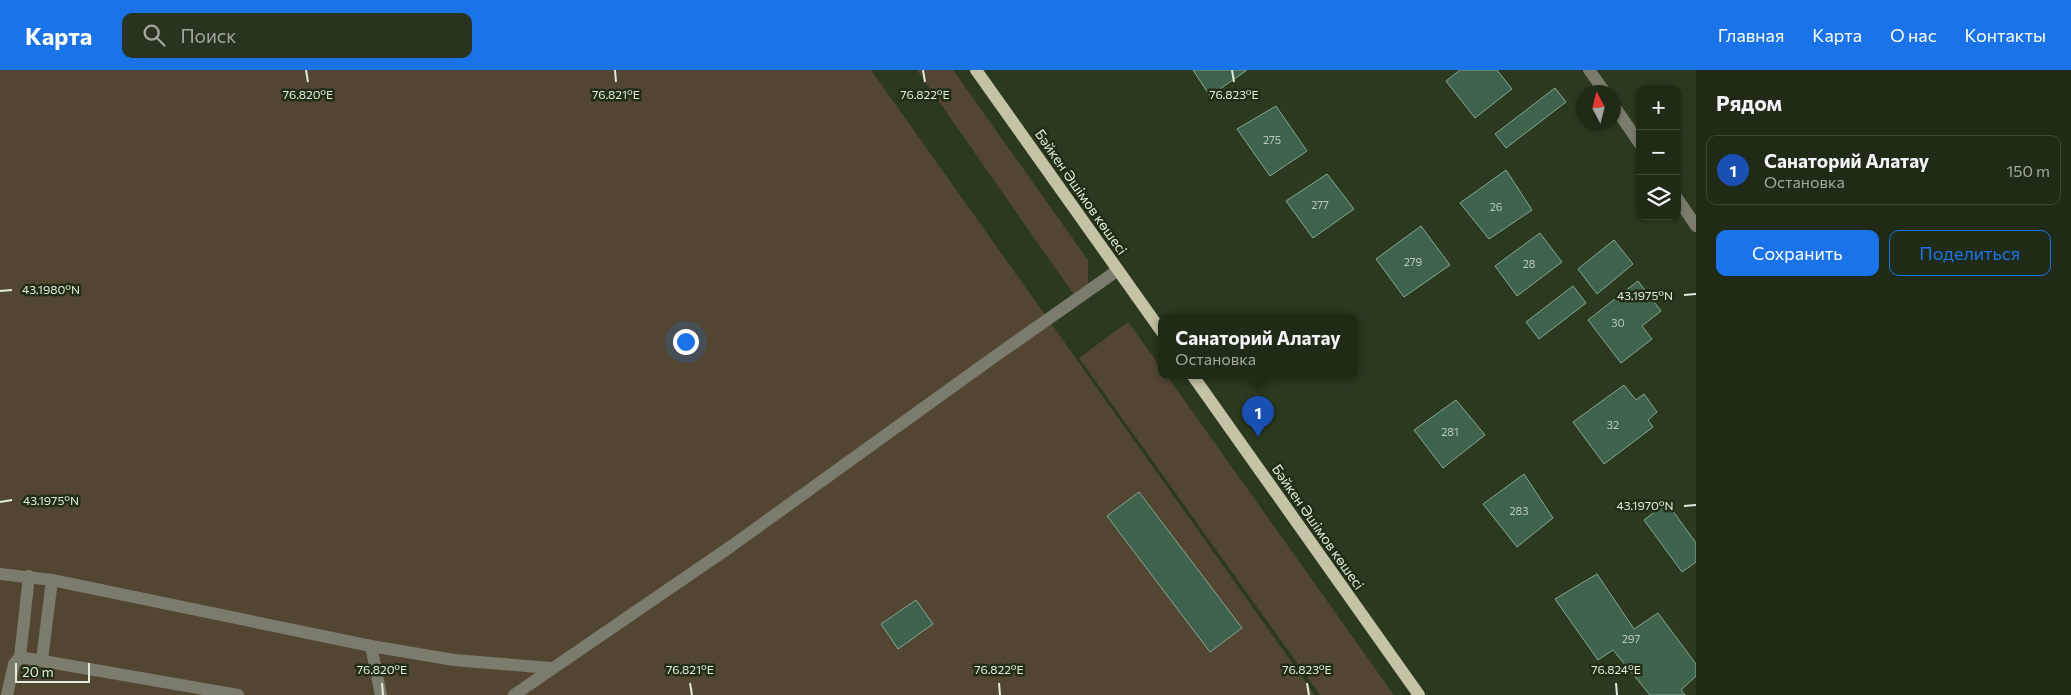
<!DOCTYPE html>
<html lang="ru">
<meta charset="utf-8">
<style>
:root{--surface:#202b17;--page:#283320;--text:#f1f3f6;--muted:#a2a7a1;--line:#3d4736;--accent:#1a73e8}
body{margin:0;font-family:Commissioner,sans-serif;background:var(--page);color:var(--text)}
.controls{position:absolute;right:15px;top:15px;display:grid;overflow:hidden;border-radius:10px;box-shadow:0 1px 4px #0004}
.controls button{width:45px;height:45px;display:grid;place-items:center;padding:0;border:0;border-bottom:1px solid var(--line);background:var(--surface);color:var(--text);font:25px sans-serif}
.compass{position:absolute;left:1576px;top:15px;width:45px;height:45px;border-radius:50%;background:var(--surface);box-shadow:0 1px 4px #0004;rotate:353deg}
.scale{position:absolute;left:15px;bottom:12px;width:75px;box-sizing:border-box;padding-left:5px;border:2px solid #e2ebdb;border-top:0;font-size:14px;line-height:18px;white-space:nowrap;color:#e2ebdb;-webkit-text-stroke:4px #212e15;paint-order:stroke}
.you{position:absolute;left:685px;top:271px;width:18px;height:18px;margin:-12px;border:4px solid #fff;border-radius:50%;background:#1a73e8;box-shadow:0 0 0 8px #1a73e833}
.badge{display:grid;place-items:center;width:32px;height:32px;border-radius:50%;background:var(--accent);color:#fff;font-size:16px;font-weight:700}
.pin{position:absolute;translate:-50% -41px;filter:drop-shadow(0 1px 2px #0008)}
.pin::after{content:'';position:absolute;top:26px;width:18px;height:15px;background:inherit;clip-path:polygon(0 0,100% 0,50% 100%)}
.popup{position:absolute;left:1158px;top:244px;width:200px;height:65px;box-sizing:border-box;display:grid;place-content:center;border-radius:10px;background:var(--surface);filter:drop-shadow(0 1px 4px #0005);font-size:16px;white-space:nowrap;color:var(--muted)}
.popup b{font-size:19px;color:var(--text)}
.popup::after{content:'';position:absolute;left:50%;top:100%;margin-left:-10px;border:10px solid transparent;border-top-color:var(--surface)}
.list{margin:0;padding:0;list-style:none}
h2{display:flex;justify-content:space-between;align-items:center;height:65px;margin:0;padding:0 20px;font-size:21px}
h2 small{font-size:16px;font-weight:400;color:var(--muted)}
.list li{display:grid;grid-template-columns:32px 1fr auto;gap:15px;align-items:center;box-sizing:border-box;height:70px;margin:0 10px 10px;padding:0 10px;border:1px solid var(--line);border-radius:10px}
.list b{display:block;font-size:19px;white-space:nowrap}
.list p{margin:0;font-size:16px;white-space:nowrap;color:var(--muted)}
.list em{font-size:16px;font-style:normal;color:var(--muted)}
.actions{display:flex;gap:10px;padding:15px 20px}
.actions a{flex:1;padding:11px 0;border:1px solid var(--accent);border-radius:10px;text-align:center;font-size:18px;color:var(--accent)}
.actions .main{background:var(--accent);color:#fff}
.icon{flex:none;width:28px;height:28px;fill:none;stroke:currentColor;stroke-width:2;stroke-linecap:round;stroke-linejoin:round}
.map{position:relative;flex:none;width:1696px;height:625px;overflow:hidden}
header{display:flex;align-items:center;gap:30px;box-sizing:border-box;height:70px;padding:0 25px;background:var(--accent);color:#fff}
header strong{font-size:24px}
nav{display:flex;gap:28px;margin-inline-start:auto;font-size:18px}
.search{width:350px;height:45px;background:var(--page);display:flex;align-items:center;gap:12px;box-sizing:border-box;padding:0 18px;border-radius:10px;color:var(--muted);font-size:19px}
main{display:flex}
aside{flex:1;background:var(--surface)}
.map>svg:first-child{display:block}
</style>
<header>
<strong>Карта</strong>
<div class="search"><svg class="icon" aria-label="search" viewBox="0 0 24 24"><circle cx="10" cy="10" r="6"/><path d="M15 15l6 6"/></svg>Поиск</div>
<nav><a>Главная</a><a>Карта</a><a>О нас</a><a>Контакты</a></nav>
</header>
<main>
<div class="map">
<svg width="1696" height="625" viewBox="0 0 1696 625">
<rect width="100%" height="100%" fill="#2b391f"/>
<g fill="#524633">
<path d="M0,0H871L1315,625H0Z"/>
<path d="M917,0H953L1088,190V214L1074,225Z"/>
<path d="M1128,252L1162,299V306H1167L1394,625H1320L1079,288Z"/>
</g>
<g fill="#3f624d" stroke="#87a792">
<path d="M1193,0H1247L1210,26Z"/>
<path d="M1460,0H1497L1512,19L1475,48L1446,11Z"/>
<path d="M1555,18L1566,32L1506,78L1495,64Z"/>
<path d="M1276,36L1307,81L1270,106L1237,59Z"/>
<path d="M1506,100L1532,140L1489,169L1460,133Z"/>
<path d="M1327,104L1354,139L1313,168L1286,131Z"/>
<path d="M1421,156L1450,195L1404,227L1376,189Z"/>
<path d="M1540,163L1562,192L1517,226L1495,196Z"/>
<path d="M1614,170L1633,194L1597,224L1578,199Z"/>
<path d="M1638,211L1661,241L1642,256L1652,269L1621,293L1588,250Z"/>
<path d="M1573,216L1586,233L1539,269L1526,252Z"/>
<path d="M1624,315L1636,330L1644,324L1657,342L1648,350L1653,357L1604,394L1573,352Z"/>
<path d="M1456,330L1485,365L1443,398L1414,360Z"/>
<path d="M1524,404L1553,448L1517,477L1483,434Z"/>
<path d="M1139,422L1242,558L1210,582L1107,446Z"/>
<path d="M1667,433L1696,473V492L1682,502L1644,450Z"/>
<path d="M1597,504L1634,559L1658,543L1696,594V606L1681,620L1685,625H1650L1613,580L1598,590L1555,529Z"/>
<path d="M916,530L933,554L898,579L881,554Z"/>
</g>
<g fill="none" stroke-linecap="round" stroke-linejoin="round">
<g stroke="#7c7c6e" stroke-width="12">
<path d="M1589,0L1605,22"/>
<path d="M1614,36L1640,74"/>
<path d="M1677,128L1696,156"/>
<path d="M0,504L52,510L371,576L454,590L551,598"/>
<path d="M371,576L381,625"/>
<path d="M20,587L29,506"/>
<path d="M42,590L52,510"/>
<path d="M7,625L14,594L20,587L238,625"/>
<path d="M514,625L730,477L994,287L1118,200"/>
</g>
<g stroke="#c4c3a6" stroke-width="12">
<path d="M976,0L1162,262"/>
<path d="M1193,306L1419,625"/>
</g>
</g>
<path fill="none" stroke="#e2ebdb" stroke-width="2" d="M306,0L308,12M615,0L616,12M923,0L925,12M1232,0L1234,12M0,221L12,220M1684,225L1696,224M0,432L12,430M1684,436L1696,435M382,613L383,625M690,613L692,625M999,613L1000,625M1307,613L1309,625M1616,613L1617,625"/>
<g text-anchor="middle" stroke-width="5" stroke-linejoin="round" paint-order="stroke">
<g font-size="11" fill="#b9c9b8">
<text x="1272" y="74">275</text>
<text x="1320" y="139">277</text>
<text x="1496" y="141">26</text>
<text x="1413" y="196">279</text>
<text x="1529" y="198">28</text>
<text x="1618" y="257">30</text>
<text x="1613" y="359">32</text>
<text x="1450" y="366">281</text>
<text x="1519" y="445">283</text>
<text x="1631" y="573">297</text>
</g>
<g font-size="14" fill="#e2ebdb" stroke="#212e15">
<text transform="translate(1081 122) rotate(55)" y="5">Бәйкен Әшімов көшесі</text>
<text transform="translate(1318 457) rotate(55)" y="5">Бәйкен Әшімов көшесі</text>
</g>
</g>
<g font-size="12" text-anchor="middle" fill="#e2ebdb" stroke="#212e15" stroke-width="5" stroke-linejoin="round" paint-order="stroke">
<text x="308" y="29">76.820°E</text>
<text x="616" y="29">76.821°E</text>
<text x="925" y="29">76.822°E</text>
<text x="1234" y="29">76.823°E</text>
<text x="51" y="224">43.1980°N</text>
<text x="1645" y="230">43.1975°N</text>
<text x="51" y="435">43.1975°N</text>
<text x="1645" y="440">43.1970°N</text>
<text x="382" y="604">76.820°E</text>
<text x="690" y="604">76.821°E</text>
<text x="999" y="604">76.822°E</text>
<text x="1307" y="604">76.823°E</text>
<text x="1616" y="604">76.824°E</text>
</g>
</svg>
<div class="controls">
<button>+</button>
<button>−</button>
<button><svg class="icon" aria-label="layers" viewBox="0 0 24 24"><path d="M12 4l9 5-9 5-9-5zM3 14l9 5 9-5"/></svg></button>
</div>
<svg class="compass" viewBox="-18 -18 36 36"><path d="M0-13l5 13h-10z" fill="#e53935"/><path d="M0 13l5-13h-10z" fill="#a2a7a1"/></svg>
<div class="scale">20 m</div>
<div class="you"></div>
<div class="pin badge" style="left:1258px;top:367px;background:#1a4fb4">1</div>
<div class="popup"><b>Санаторий Алатау</b>Остановка</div>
</div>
<aside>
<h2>Рядом<small></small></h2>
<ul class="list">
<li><span class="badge" style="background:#1a4fb4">1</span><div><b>Санаторий Алатау</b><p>Остановка</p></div><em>150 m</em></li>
</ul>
<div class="actions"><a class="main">Сохранить</a><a>Поделиться</a></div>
</aside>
</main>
